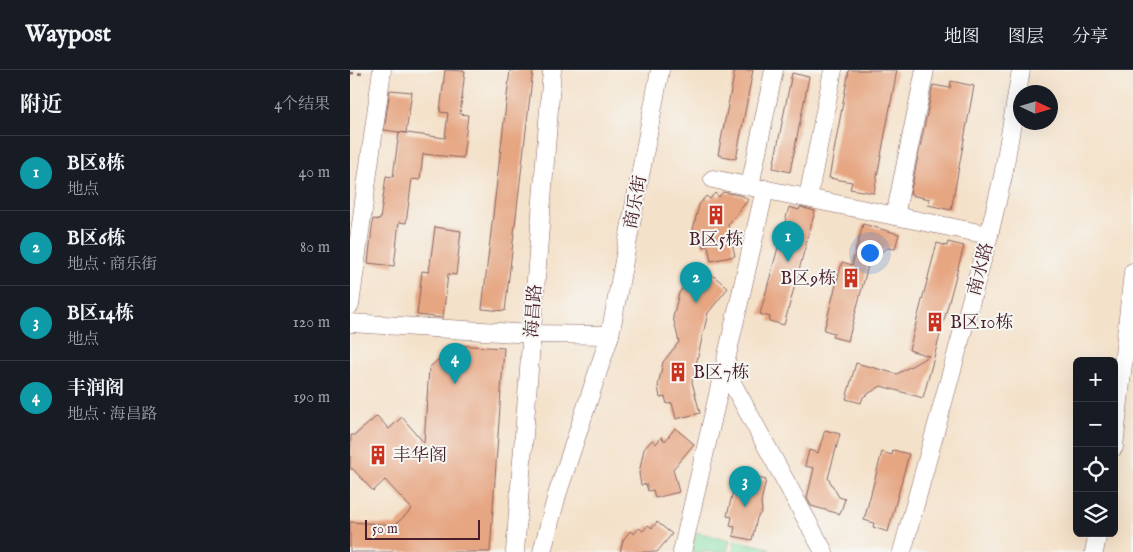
<!DOCTYPE html>
<html lang="zh">
<meta charset="utf-8">
<style>
:root{--surface:#171b24;--page:#242831;--text:#f1f3f6;--muted:#9ea1a6;--line:#363941;--accent:#c8321e}
body{margin:0;font-family:"IM FELL English","Noto Serif SC",serif;background:var(--page);color:var(--text)}
.controls{position:absolute;right:15px;bottom:15px;display:grid;overflow:hidden;border-radius:8px;box-shadow:0 5px 20px #0002}
.controls button{width:45px;height:45px;display:grid;place-items:center;padding:0;border:0;border-bottom:1px solid var(--line);background:var(--surface);color:var(--text);font:25px sans-serif}
.compass{position:absolute;left:663px;top:15px;width:45px;height:45px;border-radius:50%;background:var(--surface);box-shadow:0 5px 20px #0002;rotate:94deg}
.scale{position:absolute;left:15px;bottom:12px;width:115px;box-sizing:border-box;padding-left:5px;border:2px solid #4a1f2b;border-top:0;font-size:14px;line-height:18px;white-space:nowrap;color:#4a1f2b;-webkit-text-stroke:4px #f6f6f2;paint-order:stroke}
.you{position:absolute;left:519px;top:182px;width:18px;height:18px;margin:-12px;border:4px solid #fff;border-radius:50%;background:#1a73e8;box-shadow:0 0 0 8px #1a73e833}
.badge{display:grid;place-items:center;width:32px;height:32px;border-radius:50%;background:var(--accent);color:#fff;font-size:16px;font-weight:700}
.pin{position:absolute;translate:-50% -41px;filter:drop-shadow(0 1px 2px #0008)}
.pin::after{content:'';position:absolute;top:26px;width:18px;height:15px;background:inherit;clip-path:polygon(0 0,100% 0,50% 100%)}
.list{margin:0;padding:0;list-style:none}
h2{display:flex;justify-content:space-between;align-items:center;height:65px;margin:0;padding:0 20px;font-size:21px}
h2 small{font-size:16px;font-weight:400;color:var(--muted)}
.list li{display:grid;grid-template-columns:32px 1fr auto;gap:15px;align-items:center;box-sizing:border-box;height:75px;padding:0 20px;border-top:1px solid var(--line)}
.list b{display:block;font-size:19px;white-space:nowrap}
.list p{margin:0;font-size:16px;white-space:nowrap;color:var(--muted)}
.list em{font-size:16px;font-style:normal;color:var(--muted)}
.icon{flex:none;width:28px;height:28px;fill:none;stroke:currentColor;stroke-width:2;stroke-linecap:round;stroke-linejoin:round}
.map{position:relative;flex:none;width:783px;height:482px;overflow:hidden}
header{display:flex;align-items:center;gap:30px;box-sizing:border-box;height:70px;padding:0 25px;background:var(--surface);border-bottom:1px solid var(--line)}
header strong{font-size:24px}
nav{display:flex;gap:28px;margin-inline-start:auto;font-size:18px}
main{display:flex}
aside{flex:1;background:var(--surface)}
.map>svg:first-child{display:block}
</style>
<header>
<strong>Waypost</strong>
<nav><a>地图</a><a>图层</a><a>分享</a></nav>
</header>
<main>
<aside>
<h2>附近<small>4个结果</small></h2>
<ul class="list">
<li><span class="badge" style="background:#0f9aa8">1</span><div><b>B区8栋</b><p>地点</p></div><em>40 m</em></li>
<li><span class="badge" style="background:#0f9aa8">2</span><div><b>B区6栋</b><p>地点 · 商乐街</p></div><em>80 m</em></li>
<li><span class="badge" style="background:#0f9aa8">3</span><div><b>B区14栋</b><p>地点</p></div><em>120 m</em></li>
<li><span class="badge" style="background:#0f9aa8">4</span><div><b>丰润阁</b><p>地点 · 海昌路</p></div><em>190 m</em></li>
</ul>
</aside>
<div class="map">
<svg width="783" height="482" viewBox="0 0 783 482">
<rect width="100%" height="100%" fill="#f6f6f2"/>
<filter id="ink" filterUnits="userSpaceOnUse"><feTurbulence type="fractalNoise" baseFrequency=".02" numOctaves="2"/><feDisplacementMap in="SourceGraphic" scale="10" xChannelSelector="R" yChannelSelector="G"/><feConvolveMatrix kernelMatrix="1 2 1 2 8 2 1 2 1" color-interpolation-filters="sRGB"/></filter>
<filter id="wash" filterUnits="userSpaceOnUse"><feTurbulence type="fractalNoise" baseFrequency=".0096" numOctaves="4" result="noise"/><feDisplacementMap in="SourceGraphic" scale="20" xChannelSelector="R" yChannelSelector="G"/><feGaussianBlur stdDeviation="1.12" result="paint"/><feColorMatrix in="noise" values="0 0 0 0 0 0 0 0 0 0 0 0 0 0 0 0 0 1.4 0 .05"/><feComposite in="paint" operator="in"/></filter>
<g filter="url(#wash)">
<rect width="100%" height="100%" fill="#f4e1c9"/>
<g fill="#83dda2" stroke="#667e66">
<path d="M346,462L380,470L377,482H342Z"/>
<path d="M385,470L419,478L418,482H383Z"/>
</g>
<g id="blocks">
<g fill="#e6a682">
<path d="M95,0L115,1L110,44L118,45L113,88L73,84L70,110L62,109L56,153L49,152L44,196L18,193L23,149L30,150L36,106L43,107L49,62L95,68L98,43L90,42Z"/>
<path d="M160,0H183L155,241L132,239Z"/>
<path d="M385,0H403L386,89L368,85Z"/>
<path d="M499,0H547L524,123L500,119L502,112L479,108Z"/>
<path d="M442,3L459,7L440,102L423,98Z"/>
<path d="M601,11L624,16L601,140L578,135L580,129L560,125L583,15L600,18Z"/>
<path d="M40,20L62,22L56,63L34,60Z"/>
<path d="M373,122L393,126L398,130L378,155L385,186L361,191L358,176L353,177L351,169L346,171L343,159L349,135L356,126L360,129L365,123L369,127Z"/>
<path d="M439,137L449,140L450,137L465,141L434,255L419,251L420,247L410,244Z"/>
<path d="M513,154L549,164L545,179L538,178L520,188L498,271L482,267L484,263L474,260L492,192L502,195Z"/>
<path d="M85,157L111,161L106,205L98,204L93,248L67,245L72,201L79,202Z"/>
<path d="M598,172L614,176L573,328L531,316L513,327L511,333L496,329L506,293L547,304L579,286L559,280L587,173L597,176Z"/>
<path d="M360,203L378,218L358,243L350,277L342,312L350,343L326,349L322,333L317,334L315,327L310,328L308,316L313,292L329,272L323,247L329,223L336,214L340,218L346,211L349,215Z"/>
<path d="M104,275L154,278L140,482H0V452L45,455L62,439L35,410L23,421L3,399H0L1,365H5L27,346L39,359L52,347L74,373L79,298Z"/>
<path d="M325,358L344,374L323,399L329,422L305,428L303,420L298,421L296,414L291,415L289,403L294,379L302,370L306,374L311,367L315,371Z"/>
<path d="M475,360L490,364L478,408L489,427L495,429L490,444L461,436L457,428L464,398L455,396L459,380L468,383Z"/>
<path d="M543,380L559,384L538,462L523,457L524,453L514,450L532,382L542,385Z"/>
<path d="M397,405L416,410L411,432L412,441L407,448L402,470L383,466L385,457L380,456L382,447L377,446L383,421L388,422L390,413L395,414Z"/>
<path d="M307,452L322,464L307,482H270L273,470L280,461L284,464L289,458L293,461L298,455L302,458Z"/>
</g>
</g>
</g>
<g filter="url(#ink)">
<use href="#blocks" fill-opacity="0" stroke="#866362" stroke-width="1"/>
<g fill="none" stroke-linecap="round" stroke-linejoin="round">
<defs>
<g id="minor">
<path d="M363,109L639,165"/>
<path d="M400,116L424,0"/>
<path d="M458,128L483,0"/>
<path d="M545,146L575,0"/>
<path d="M0,235L32,0"/>
<path d="M0,253L182,264L260,265"/>
<path d="M374,298L474,482"/>
<path d="M764,377L783,202"/>
<path d="M165,482L202,0"/>
<path d="M192,482L207,425L260,265L310,0"/>
<path d="M332,482L415,119"/>
<path d="M552,482L639,165L653,106L671,0"/>
<path d="M744,482L748,463"/>
</g>
</defs>
<use href="#minor" stroke="#866362" stroke-width="19"/>
<path stroke="#866362" stroke-width="2.5" stroke-dasharray="4 4" stroke-linecap="butt" d="M0,3L15,4"/>
<use href="#minor" stroke="#fff" stroke-width="18"/>
</g>
</g>
<defs>
<symbol id="building-bare" viewBox="-9 -9 18 18"><path d="M-4-6H4V6H1V3H-1V6H-4ZM-2.5-4.3h1.7v1.8h-1.7ZM.8-4.3h1.7v1.8H.8ZM-2.5-1h1.7V.8h-1.7ZM.8-1h1.7V.8H.8Z" fill="#c8321e" stroke="#f6f6f2" stroke-width="2.5" paint-order="stroke"/></symbol>
</defs>
<g fill-rule="evenodd">
<use href="#building-bare" x="352" y="131" width="28" height="28"/>
<use href="#building-bare" x="487" y="194" width="28" height="28"/>
<use href="#building-bare" x="571" y="238" width="28" height="28"/>
<use href="#building-bare" x="314" y="288" width="28" height="28"/>
<use href="#building-bare" x="14" y="371" width="28" height="28"/>
</g>
<g text-anchor="middle" stroke-width="4" stroke-linejoin="round" paint-order="stroke">
<g font-size="18" fill="#4a1f2b" stroke="#f6f6f2">
<text transform="translate(285 132) rotate(-79)" y="6">商乐街</text>
<text transform="translate(630 199) rotate(-75)" y="6">南水路</text>
<text transform="translate(183 241) rotate(-86)" y="6">海昌路</text>
</g>
<g font-size="18" fill="#4a1f2b" stroke="#f6f6f2" text-anchor="start">
<text x="366" y="175" text-anchor="middle">B区5栋</text>
<text x="486" y="214" text-anchor="end">B区9栋</text>
<text x="600" y="258">B区10栋</text>
<text x="343" y="308">B区7栋</text>
<text x="43" y="391">丰华阁</text>
</g>
</g>
</svg>
<div class="controls">
<button>+</button>
<button>−</button>
<button><svg class="icon" aria-label="locate" viewBox="0 0 24 24"><circle cx="12" cy="12" r="6"/><path d="M12 2v4M12 18v4M2 12h4M18 12h4"/></svg></button>
<button><svg class="icon" aria-label="layers" viewBox="0 0 24 24"><path d="M12 4l9 5-9 5-9-5zM3 14l9 5 9-5"/></svg></button>
</div>
<svg class="compass" viewBox="-18 -18 36 36"><path d="M0-13l5 13h-10z" fill="#e53935"/><path d="M0 13l5-13h-10z" fill="#9ea1a6"/></svg>
<div class="scale">50 m</div>
<div class="you"></div>
<div class="pin badge" style="left:438px;top:192px;background:#0f9aa8">1</div>
<div class="pin badge" style="left:346px;top:233px;background:#0f9aa8">2</div>
<div class="pin badge" style="left:395px;top:437px;background:#0f9aa8">3</div>
<div class="pin badge" style="left:105px;top:314px;background:#0f9aa8">4</div>
</div>
</main>
